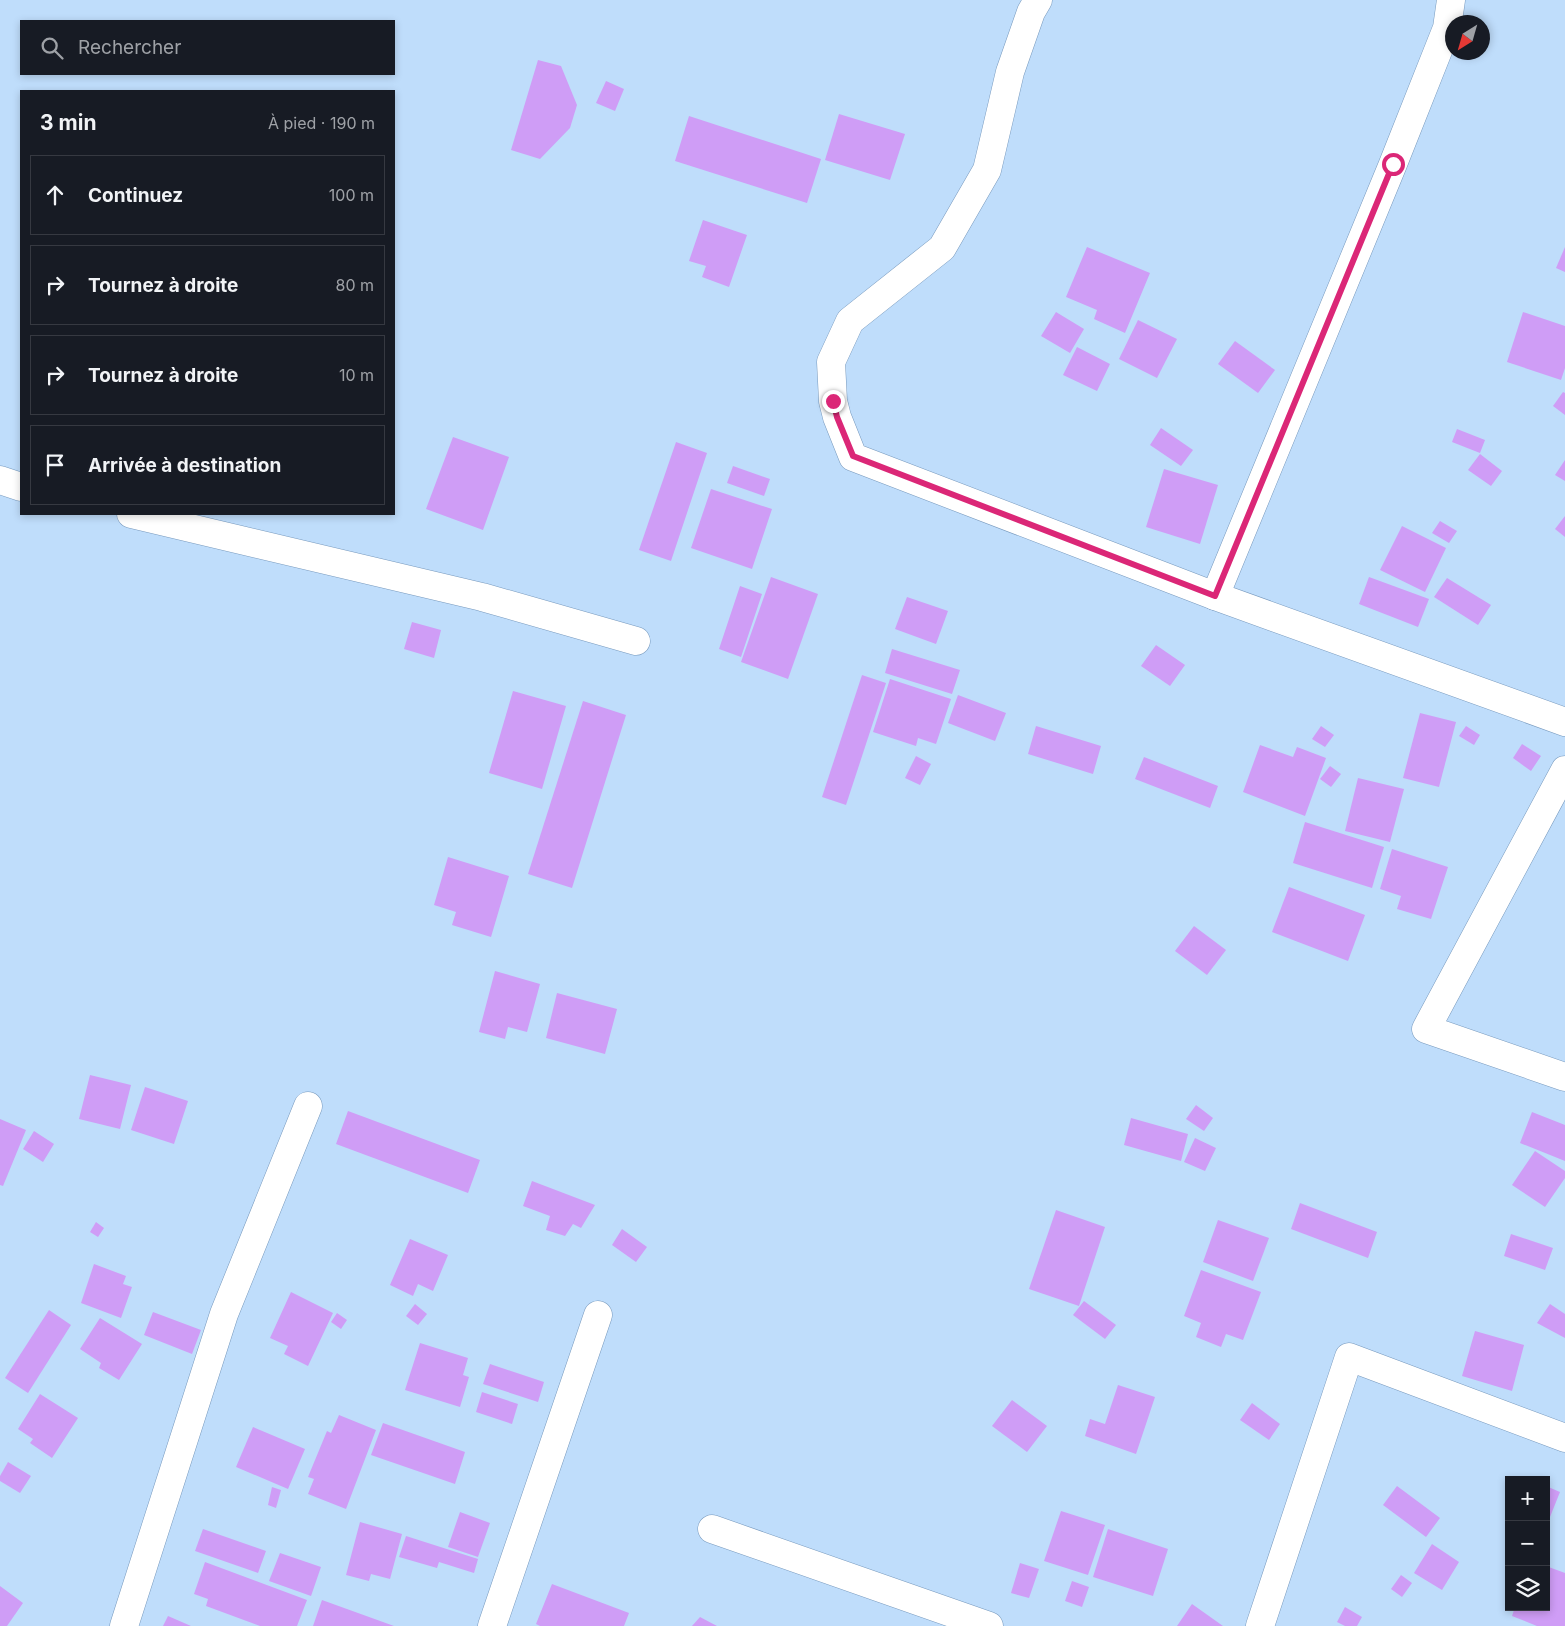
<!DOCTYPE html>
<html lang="fr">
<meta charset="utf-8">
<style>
:root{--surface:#171b24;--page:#20242c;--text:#f1f3f6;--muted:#9ea1a6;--line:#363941}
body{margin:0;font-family:Inter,sans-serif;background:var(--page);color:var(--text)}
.controls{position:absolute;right:15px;bottom:15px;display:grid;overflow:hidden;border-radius:0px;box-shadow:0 2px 8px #0003}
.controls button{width:45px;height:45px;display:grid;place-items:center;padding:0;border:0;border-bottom:1px solid var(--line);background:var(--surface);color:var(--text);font:25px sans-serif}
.compass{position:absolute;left:1445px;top:15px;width:45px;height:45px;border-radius:50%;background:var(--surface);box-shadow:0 2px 8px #0003;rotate:217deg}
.stop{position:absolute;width:15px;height:15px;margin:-11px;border:4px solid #db2777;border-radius:50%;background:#fff}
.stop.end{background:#db2777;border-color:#fff;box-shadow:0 1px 5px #0008}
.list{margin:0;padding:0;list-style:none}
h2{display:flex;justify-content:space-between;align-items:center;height:65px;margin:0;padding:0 20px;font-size:21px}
h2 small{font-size:16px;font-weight:400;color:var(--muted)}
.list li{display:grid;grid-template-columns:32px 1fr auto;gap:15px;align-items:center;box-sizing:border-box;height:80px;margin:0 10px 10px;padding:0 10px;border:1px solid var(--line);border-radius:0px}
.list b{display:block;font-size:19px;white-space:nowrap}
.list em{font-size:16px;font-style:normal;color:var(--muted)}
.icon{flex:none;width:28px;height:28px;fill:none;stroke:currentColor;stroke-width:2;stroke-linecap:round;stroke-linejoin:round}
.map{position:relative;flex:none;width:1565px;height:1626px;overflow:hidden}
.search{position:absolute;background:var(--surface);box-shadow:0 2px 8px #0003;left:20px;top:20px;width:375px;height:55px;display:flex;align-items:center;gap:12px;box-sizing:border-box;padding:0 18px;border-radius:0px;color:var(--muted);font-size:19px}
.panel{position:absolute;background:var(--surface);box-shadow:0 2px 8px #0003;left:20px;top:90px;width:375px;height:425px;border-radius:0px}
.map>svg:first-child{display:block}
</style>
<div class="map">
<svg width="1565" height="1626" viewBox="0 0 1565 1626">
<rect width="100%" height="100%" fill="#bfddfb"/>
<g fill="#cf9df6">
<path d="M538,60L561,66L577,105L570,128L540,159L511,150Z"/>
<path d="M606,81L624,89L615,111L596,103Z"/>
<path d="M839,114L905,134L890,180L825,160Z"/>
<path d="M689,116L821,159L807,203L675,161Z"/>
<path d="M703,220L747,235L729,287L702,277L706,266L689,261Z"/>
<path d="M1087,247L1150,273L1125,333L1094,319L1097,310L1066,297Z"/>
<path d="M1565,247V272L1556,268Z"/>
<path d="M1056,312L1084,329L1070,353L1041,336Z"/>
<path d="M1523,312L1565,326V368L1561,380L1507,362Z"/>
<path d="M1138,320L1177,339L1157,378L1119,359Z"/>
<path d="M1235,341L1275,370L1258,393L1218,364Z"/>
<path d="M1077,347L1110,364L1097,391L1063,375Z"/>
<path d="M1563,392L1565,393V415L1553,406Z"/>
<path d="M1161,428L1193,450L1181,466L1150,445Z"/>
<path d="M1457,429L1485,440L1480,453L1452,442Z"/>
<path d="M453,437L509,457L483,530L426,509Z"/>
<path d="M676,442L707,453L671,561L639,550Z"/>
<path d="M1480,454L1502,471L1491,486L1468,470Z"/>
<path d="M1565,460V481L1555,475Z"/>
<path d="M733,466L770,479L764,496L727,483Z"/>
<path d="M1164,469L1218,485L1200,544L1146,527Z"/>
<path d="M711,489L772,509L752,569L691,548Z"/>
<path d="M1565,516V537L1555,529Z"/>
<path d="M1440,521L1457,531L1449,543L1432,533Z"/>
<path d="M1402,526L1446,548L1425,592L1380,570Z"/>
<path d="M771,577L818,594L788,679L741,662Z"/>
<path d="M1369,577L1429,599L1418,627L1359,604Z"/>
<path d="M1447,578L1491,605L1478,625L1434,597Z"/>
<path d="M740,586L762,594L741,657L719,649Z"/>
<path d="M907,597L948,611L936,644L895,629Z"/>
<path d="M412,622L441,630L434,658L404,649Z"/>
<path d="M1156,645L1185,665L1170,686L1141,666Z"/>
<path d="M892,649L960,670L952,694L885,673Z"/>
<path d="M862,675L886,683L846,805L822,797Z"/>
<path d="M890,679L951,699L936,744L918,738L916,746L873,732Z"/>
<path d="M513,691L566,706L542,789L489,773Z"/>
<path d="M958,695L1006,713L995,741L948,723Z"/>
<path d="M583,701L626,715L572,888L528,874Z"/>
<path d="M1420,713L1456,722L1439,787L1403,778Z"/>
<path d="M1036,726L1101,746L1093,774L1028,754Z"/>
<path d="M1321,726L1334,735L1325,747L1312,739Z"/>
<path d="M1466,726L1480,735L1474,745L1459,736Z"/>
<path d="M1522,744L1541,756L1531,771L1513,758Z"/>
<path d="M1260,745L1293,757L1297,747L1326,758L1305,816L1243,792Z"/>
<path d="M916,756L931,764L920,785L905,778Z"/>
<path d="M1144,757L1218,786L1210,808L1135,779Z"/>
<path d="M1330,766L1341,774L1331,787L1320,779Z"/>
<path d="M1358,778L1404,789L1390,842L1345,831Z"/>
<path d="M1305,822L1384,847L1372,888L1293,863Z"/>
<path d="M1392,849L1448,867L1431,919L1397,909L1401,896L1380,889Z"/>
<path d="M448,857L509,876L491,937L452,925L456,912L434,905Z"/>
<path d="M1289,887L1365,915L1348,961L1272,932Z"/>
<path d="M1194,926L1226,950L1207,975L1175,951Z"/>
<path d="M495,971L540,984L527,1032L508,1027L505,1039L479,1032Z"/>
<path d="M557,993L617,1009L605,1054L546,1038Z"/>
<path d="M90,1075L131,1085L120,1129L79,1119Z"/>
<path d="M145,1087L188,1101L174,1144L131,1130Z"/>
<path d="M1196,1105L1213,1118L1204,1131L1186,1119Z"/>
<path d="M348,1111L480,1160L468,1193L336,1144Z"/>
<path d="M1532,1112L1565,1125V1161L1520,1143Z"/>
<path d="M1131,1118L1188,1134L1181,1161L1124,1145Z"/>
<path d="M0,1119L26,1130L3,1186L0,1185Z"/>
<path d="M34,1131L54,1144L43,1162L23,1149Z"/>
<path d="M1195,1138L1216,1148L1205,1171L1184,1162Z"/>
<path d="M1535,1151L1565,1171V1178L1545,1207L1512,1185Z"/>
<path d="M532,1181L595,1205L581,1228L573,1224L565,1236L546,1230L550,1216L523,1206Z"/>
<path d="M1300,1203L1377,1232L1368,1258L1291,1229Z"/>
<path d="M1056,1210L1105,1227L1079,1306L1029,1289Z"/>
<path d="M1218,1220L1269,1238L1253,1281L1203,1262Z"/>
<path d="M96,1222L104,1228L98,1237L90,1232Z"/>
<path d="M622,1229L647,1247L636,1262L612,1245Z"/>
<path d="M1511,1234L1553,1248L1545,1270L1504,1256Z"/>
<path d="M410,1239L448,1255L433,1291L418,1284L413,1296L390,1285Z"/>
<path d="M94,1264L126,1276L123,1284L132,1287L121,1318L81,1303Z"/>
<path d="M1201,1270L1261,1292L1243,1340L1226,1334L1221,1347L1196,1337L1201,1323L1184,1316Z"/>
<path d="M291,1292L333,1313L308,1366L284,1354L288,1346L270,1338Z"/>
<path d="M1084,1301L1116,1325L1105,1339L1073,1315Z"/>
<path d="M415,1304L427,1314L418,1325L406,1316Z"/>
<path d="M1550,1304L1565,1314V1338L1537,1323Z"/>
<path d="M49,1310L71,1325L28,1393L5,1378Z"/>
<path d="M153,1312L201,1330L192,1354L144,1335Z"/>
<path d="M337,1313L347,1320L341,1329L331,1322Z"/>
<path d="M100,1318L142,1344L119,1380L99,1368L101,1363L80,1349Z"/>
<path d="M1475,1331L1524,1345L1512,1391L1462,1376Z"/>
<path d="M420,1343L468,1358L463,1375L469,1377L460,1407L405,1390Z"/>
<path d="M490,1364L544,1382L538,1402L483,1384Z"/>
<path d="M1118,1385L1155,1397L1136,1454L1085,1436L1090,1419L1105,1424Z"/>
<path d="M482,1392L518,1404L512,1424L476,1412Z"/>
<path d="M40,1394L78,1418L52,1458L30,1443L33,1439L18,1429Z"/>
<path d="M1012,1400L1047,1426L1027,1452L992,1426Z"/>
<path d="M1252,1403L1280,1424L1269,1440L1240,1420Z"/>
<path d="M339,1415L376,1430L346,1509L308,1494L314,1479L308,1477L327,1431L331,1433Z"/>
<path d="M383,1423L465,1452L455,1484L371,1455Z"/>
<path d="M253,1427L305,1449L288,1489L236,1467Z"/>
<path d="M8,1462L31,1476L20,1493L0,1481V1476Z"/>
<path d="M1397,1486L1440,1518L1426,1537L1383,1505Z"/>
<path d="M1546,1486L1560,1492L1546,1527Z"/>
<path d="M272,1487L281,1490L276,1508L268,1505Z"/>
<path d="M1061,1511L1105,1525L1088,1575L1044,1561Z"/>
<path d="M460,1512L490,1523L478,1557L448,1547Z"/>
<path d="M360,1522L402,1534L390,1579L371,1574L369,1581L346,1575Z"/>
<path d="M203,1529L266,1551L258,1573L195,1551Z"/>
<path d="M1108,1529L1168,1549L1153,1596L1093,1577Z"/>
<path d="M406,1536L478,1559L474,1573L439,1562L437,1568L399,1557Z"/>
<path d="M1432,1544L1459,1562L1442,1590L1414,1573Z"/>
<path d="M280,1553L321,1567L311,1596L269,1581Z"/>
<path d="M205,1562L307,1600L297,1626H260L206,1606L208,1599L194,1594Z"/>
<path d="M1020,1563L1039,1569L1029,1598L1011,1593Z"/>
<path d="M1546,1566L1565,1573V1626H1537L1512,1616L1515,1607H1546Z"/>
<path d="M1401,1575L1412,1583L1402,1597L1391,1589Z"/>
<path d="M1072,1581L1089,1587L1082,1607L1065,1601Z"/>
<path d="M552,1584L629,1613L624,1626H540L536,1624Z"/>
<path d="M0,1586L23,1603L7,1626H0Z"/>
<path d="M322,1600L394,1626H313Z"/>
<path d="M1192,1604L1223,1626H1177Z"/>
<path d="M1345,1607L1362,1617L1357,1626H1345L1337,1622Z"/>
<path d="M168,1616L191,1626H163Z"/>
<path d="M700,1617L717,1626H692Z"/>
</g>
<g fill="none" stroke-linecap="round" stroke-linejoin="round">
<defs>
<g id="minor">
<path d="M1038,0L1031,12L1010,72L987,170L942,248L850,321L831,362L833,401L837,417L853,457L1215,596L1565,722"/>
<path d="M0,480L21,487"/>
<path d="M131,514L482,597L636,641"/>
<path d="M1215,596L1393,164L1447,28L1451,0"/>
<path d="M1565,770L1426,1029L1565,1077"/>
<path d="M712,1529L989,1626"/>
<path d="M124,1626L224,1314L308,1106"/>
<path d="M492,1626L598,1315"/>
<path d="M1260,1626L1349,1357L1565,1438"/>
</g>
</defs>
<use href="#minor" stroke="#7799bd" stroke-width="29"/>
<use href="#minor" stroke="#fff" stroke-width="28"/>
</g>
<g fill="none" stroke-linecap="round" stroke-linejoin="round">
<path stroke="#db2777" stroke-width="6" d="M833,401L837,417L853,456L1215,596L1393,164"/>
</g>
</svg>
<div class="controls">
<button>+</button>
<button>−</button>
<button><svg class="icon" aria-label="layers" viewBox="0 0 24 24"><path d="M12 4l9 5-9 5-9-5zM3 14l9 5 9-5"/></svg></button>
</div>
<svg class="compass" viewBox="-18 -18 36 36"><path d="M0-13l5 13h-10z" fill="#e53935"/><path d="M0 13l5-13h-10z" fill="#9ea1a6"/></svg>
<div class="stop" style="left:1393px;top:164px"></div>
<div class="stop end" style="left:833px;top:401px"></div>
<div class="search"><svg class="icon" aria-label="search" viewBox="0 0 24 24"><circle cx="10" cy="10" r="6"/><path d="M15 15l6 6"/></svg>Rechercher</div>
<section class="panel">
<h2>3 min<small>À pied · 190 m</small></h2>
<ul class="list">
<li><svg class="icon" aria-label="ahead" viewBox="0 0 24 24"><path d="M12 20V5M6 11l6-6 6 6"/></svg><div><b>Continuez</b></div><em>100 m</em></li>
<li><svg class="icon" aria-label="right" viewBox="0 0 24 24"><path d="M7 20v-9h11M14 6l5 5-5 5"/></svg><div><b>Tournez à droite</b></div><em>80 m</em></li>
<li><svg class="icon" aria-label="right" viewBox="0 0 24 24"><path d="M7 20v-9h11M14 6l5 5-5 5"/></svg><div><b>Tournez à droite</b></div><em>10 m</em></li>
<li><svg class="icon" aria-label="arrive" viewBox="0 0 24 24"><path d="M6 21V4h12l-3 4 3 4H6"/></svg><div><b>Arrivée à destination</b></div></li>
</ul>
</section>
</div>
